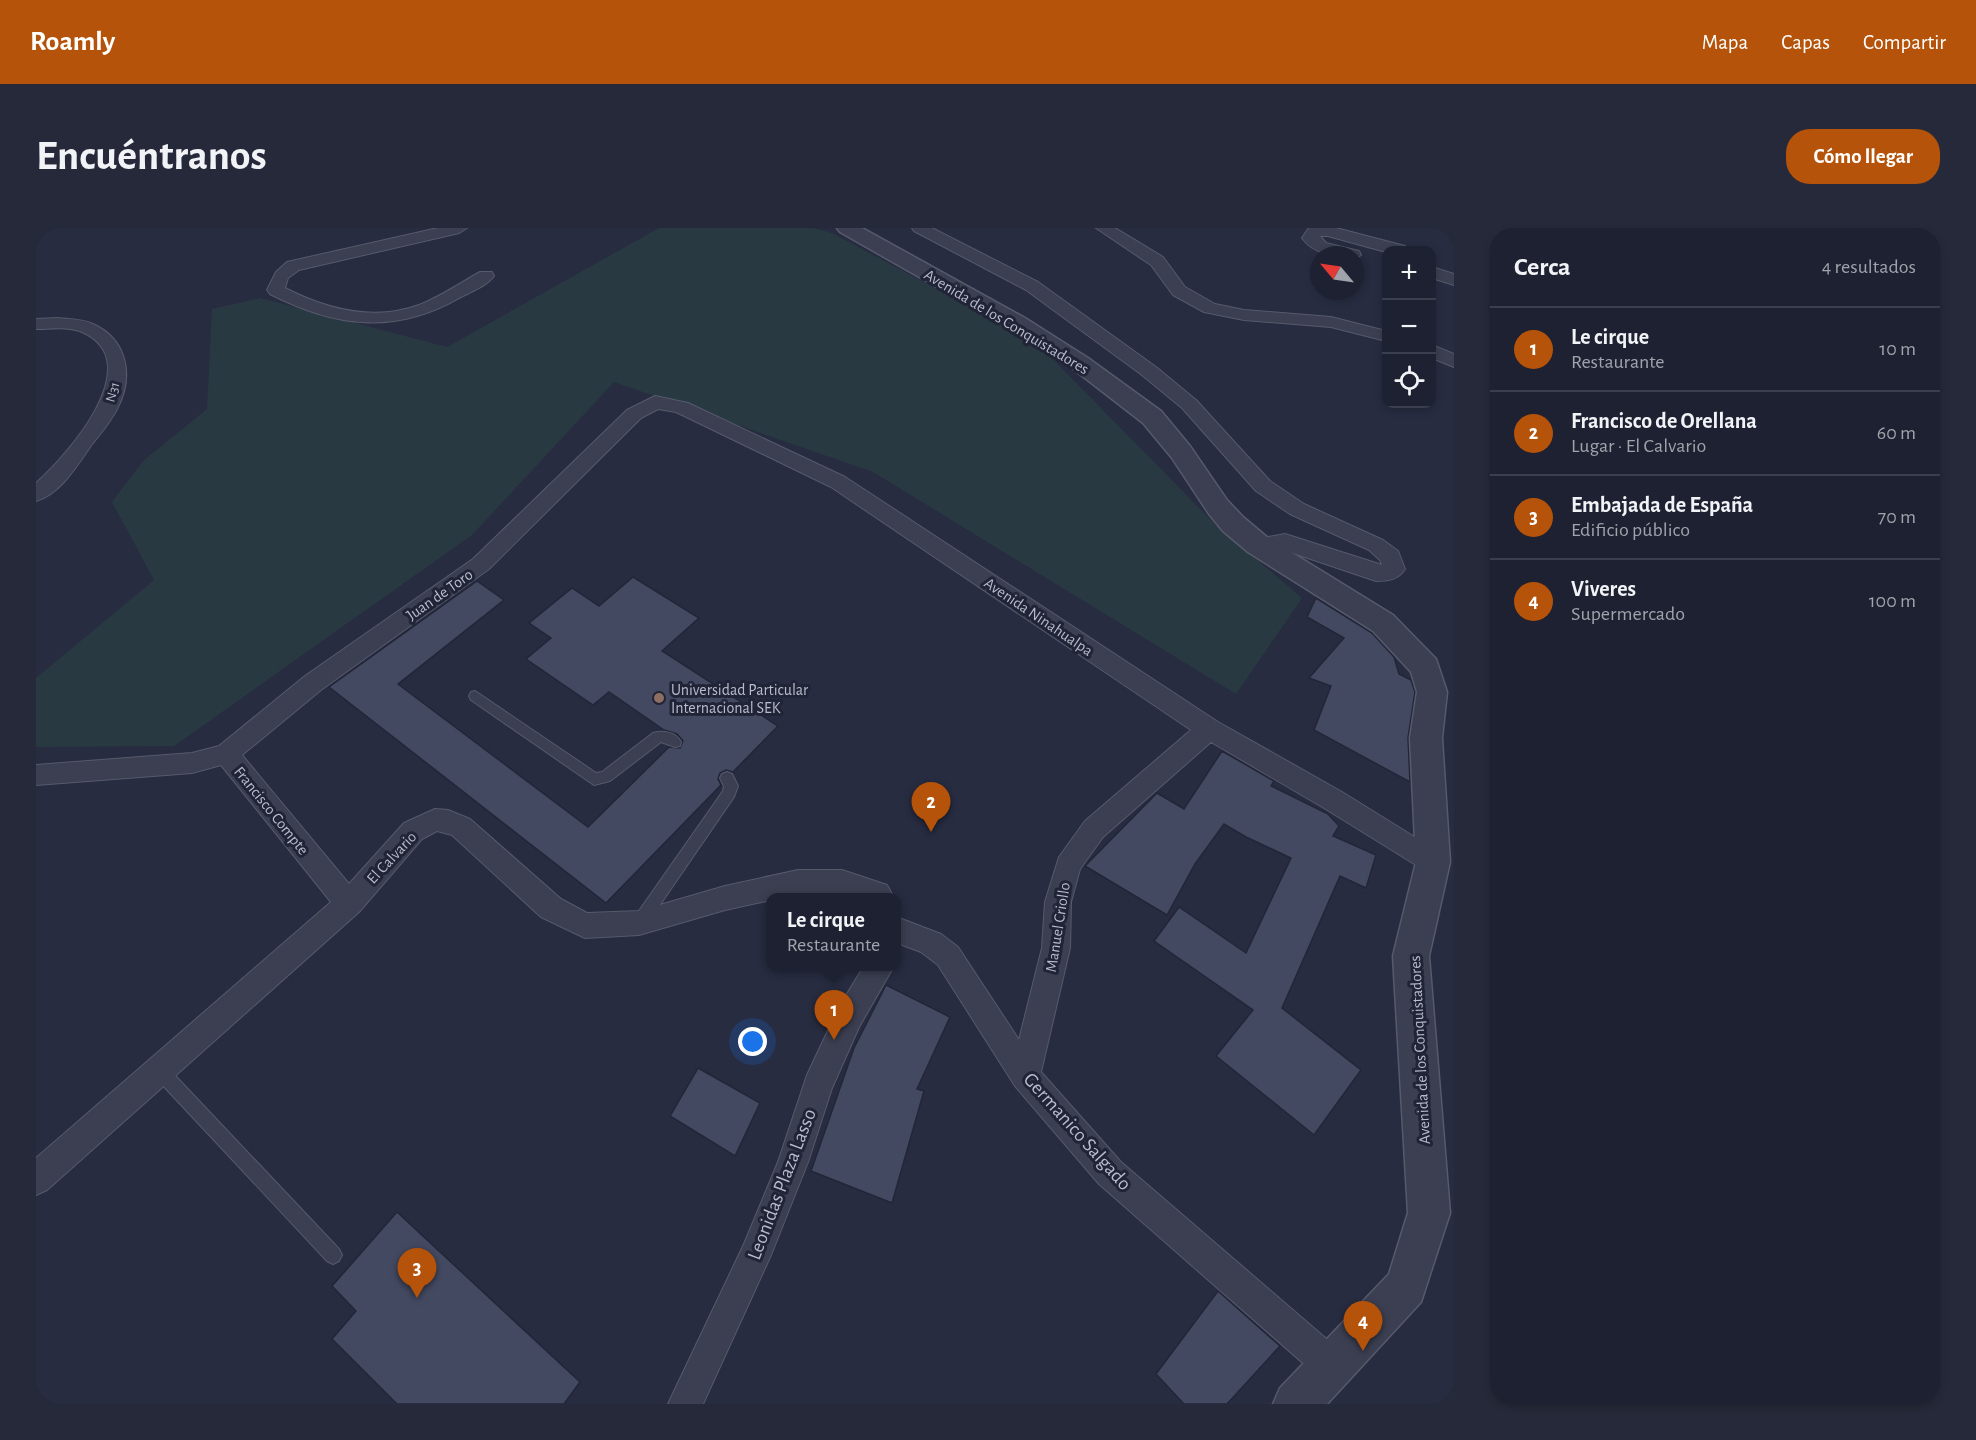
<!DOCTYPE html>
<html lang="es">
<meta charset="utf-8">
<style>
:root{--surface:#1d2131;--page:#252939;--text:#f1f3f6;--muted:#a0a3ab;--line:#3b3e4d;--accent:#b45309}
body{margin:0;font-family:"Alegreya Sans",sans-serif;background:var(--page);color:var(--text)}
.controls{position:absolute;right:18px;top:18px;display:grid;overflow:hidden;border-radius:12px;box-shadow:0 3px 9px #0003}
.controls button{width:54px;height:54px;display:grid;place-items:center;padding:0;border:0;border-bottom:2px solid var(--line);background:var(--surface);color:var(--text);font:30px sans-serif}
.compass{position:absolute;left:1274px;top:18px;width:54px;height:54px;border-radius:50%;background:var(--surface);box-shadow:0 3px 9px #0003;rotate:299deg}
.you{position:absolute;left:717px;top:814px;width:21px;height:21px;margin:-15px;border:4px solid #fff;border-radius:50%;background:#1a73e8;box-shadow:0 0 0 9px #1a73e833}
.badge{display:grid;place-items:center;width:39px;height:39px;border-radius:50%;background:var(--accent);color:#fff;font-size:20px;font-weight:700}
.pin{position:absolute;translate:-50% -50px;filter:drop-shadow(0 2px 3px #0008)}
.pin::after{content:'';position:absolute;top:32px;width:21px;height:18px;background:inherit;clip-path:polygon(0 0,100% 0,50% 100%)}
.popup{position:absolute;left:730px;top:665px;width:135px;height:78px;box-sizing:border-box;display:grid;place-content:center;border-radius:12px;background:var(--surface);filter:drop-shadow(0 2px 4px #0005);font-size:20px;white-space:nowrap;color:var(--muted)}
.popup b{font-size:22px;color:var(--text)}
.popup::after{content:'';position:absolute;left:50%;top:100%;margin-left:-12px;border:12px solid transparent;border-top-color:var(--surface)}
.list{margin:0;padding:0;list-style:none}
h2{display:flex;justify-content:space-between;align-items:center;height:78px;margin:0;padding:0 24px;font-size:26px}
h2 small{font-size:20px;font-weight:400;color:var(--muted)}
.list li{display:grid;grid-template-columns:39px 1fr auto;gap:18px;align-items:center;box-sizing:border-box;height:84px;padding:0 24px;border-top:2px solid var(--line)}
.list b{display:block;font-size:22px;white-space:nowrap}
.list p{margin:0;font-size:20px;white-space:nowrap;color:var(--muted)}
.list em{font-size:20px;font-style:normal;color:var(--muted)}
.icon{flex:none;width:33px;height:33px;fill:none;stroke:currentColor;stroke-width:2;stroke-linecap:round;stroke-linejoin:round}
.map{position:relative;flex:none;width:1418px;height:1176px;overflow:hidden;border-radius:24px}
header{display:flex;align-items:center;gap:36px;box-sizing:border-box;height:84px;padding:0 30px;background:var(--accent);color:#fff}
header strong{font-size:28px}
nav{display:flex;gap:33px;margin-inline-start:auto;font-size:21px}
.intro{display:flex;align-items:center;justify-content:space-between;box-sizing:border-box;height:144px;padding:0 36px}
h1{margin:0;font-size:42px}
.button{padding:15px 27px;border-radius:24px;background:var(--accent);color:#fff;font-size:21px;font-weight:700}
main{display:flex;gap:36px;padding:0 36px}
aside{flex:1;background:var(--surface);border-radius:24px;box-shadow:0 3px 9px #0003}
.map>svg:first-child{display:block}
</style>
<header>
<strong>Roamly</strong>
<nav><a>Mapa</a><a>Capas</a><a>Compartir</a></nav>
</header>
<div class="intro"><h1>Encuéntranos</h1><a class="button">Cómo llegar</a></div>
<main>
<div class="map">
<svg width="1418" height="1176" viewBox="0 0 1418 1176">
<rect width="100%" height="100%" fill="#272c41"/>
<path fill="#293942" d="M623,0H777L796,5L1000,114L1180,297L1266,370L1200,466L837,244L578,154L436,307L138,518L0,519V450L118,352L76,274L107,233L171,181L176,81L224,70L411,119Z"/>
<g fill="#434961" stroke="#222638" stroke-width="1.5">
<path d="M597,349L663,390L626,423L742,498L697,544L690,542L684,545L682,551L685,557L570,675L293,459L441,353L468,372L362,456L552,599L633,519L644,520L647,513L641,506L628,502L573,464L557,477L490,431L515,410L493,395L536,360L563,378Z"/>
<path d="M1280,370L1336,405L1358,429L1363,446L1375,452L1379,464L1372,510L1374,554L1278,502L1295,458L1273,450L1308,410L1271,389Z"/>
<path d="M1186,523L1238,553L1235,558L1292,586L1303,598L1297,608L1340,627L1330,660L1304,648L1246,780L1325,842L1278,907L1180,828L1217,782L1118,713L1143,679L1210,725L1255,630L1210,609L1188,596L1159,636L1131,687L1049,638L1121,565L1148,581Z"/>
<path d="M850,757L914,789L881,861L888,863L856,975L775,943L818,820Z"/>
<path d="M662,840L724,875L699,928L634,888Z"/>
<path d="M361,984L544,1154L528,1176H361L296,1111L320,1083L296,1058Z"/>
<path d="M1182,1063L1244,1118L1191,1176H1148L1120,1146Z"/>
</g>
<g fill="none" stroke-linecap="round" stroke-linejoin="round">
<defs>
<g id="service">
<path d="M439,463L560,545L566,544L617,505C627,502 640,504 645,514L644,518L639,519L625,514L574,553L558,557L435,472L433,468L435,464Z"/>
<path d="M691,544L696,546L702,558L698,569L608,700L603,702L598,700L596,695L598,690L687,563L688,558L684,550L686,546Z"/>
<path d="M125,836L131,839L303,1021L306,1027L303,1033L297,1036L291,1033L119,849L117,844L119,839Z"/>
</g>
<g id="minor">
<path d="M402,0H431L423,5L263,42L252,50L249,60C290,81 337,94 383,77C404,69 424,55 444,44H456L458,48C451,58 434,64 423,70C358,107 299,99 234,66L231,62L240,44L251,34Z"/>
<path d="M876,0H896L1002,54L1120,139L1160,172L1234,253L1268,276L1347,312L1362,323L1369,341C1362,352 1352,353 1340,353L1248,322L1222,325L1215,322L1211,317L1215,312L1249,306L1346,337L1344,332L1333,322L1254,286L1220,263L1146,180L1106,147L990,62L878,3Z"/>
<path d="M1060,0H1079L1127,29L1149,59L1179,76L1208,82L1295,89L1350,103V113L1295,99L1208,92L1168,84L1137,67L1115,37Z"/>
<path d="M1273,0H1300L1369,18L1371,22L1350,24L1292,8H1284L1290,15L1323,23L1325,27L1319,31V27C1299,27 1279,28 1266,10Z"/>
<path d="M1396,39L1418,46V57L1396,50Z"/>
<path d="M21,90C32,91 47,91 57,96C92,112 98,149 81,181C74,195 63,207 54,219C41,238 24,266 0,273V255C31,228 114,134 46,104C33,98 14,101 0,101V91Z"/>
<path d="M1396,117L1418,126V139L1396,130Z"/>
<path d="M619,168L652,175L809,249L1182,494L1306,564L1406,626L1410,634L1406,642L1397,646L1388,642L1288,580L1175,514L1067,609L1044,641L1035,674L1034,720L1005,844L1085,934L1308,1126L1313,1138L1308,1150L1296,1155L1284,1150L1063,956L979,858L902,737L885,724L861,715V691L863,690L905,706L922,719L983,812L1006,720L1009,674L1023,629L1049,593L1155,502L795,259L640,184L622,181L605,190L453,341L285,462L206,527L313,656L368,595L399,581L412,582L434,591L525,671L551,685L603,683L689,658L762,642H806L851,657L858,670H818L806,666H762L735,670V672L689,682L603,707L549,710L505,689L416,607L401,603L386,611L323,684L11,962L0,967V930L295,674L185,537L156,545L0,557V537L156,525L183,518L269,448L437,331L591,182Z"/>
<path d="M828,738H858L823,799L796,860L772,934L735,1027L667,1176H632L708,1016L742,934L771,847L803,779Z"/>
</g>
<path id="tertiary" d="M801,0H826L989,90L1052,130L1125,183L1154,218L1191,272L1207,289L1232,310L1357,387L1400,431L1411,464L1406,510L1414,634L1393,728L1414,985L1385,1074L1291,1176H1237L1244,1160L1353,1046L1372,985L1357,728L1380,634L1374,510L1381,464L1375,444L1337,403L1212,324L1187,303L1173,286L1136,230L1107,195L1036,140L973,100L804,4Z"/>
</defs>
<use href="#service" stroke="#565a6b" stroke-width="2"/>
<use href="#minor" stroke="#565a6b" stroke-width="2"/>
<use href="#tertiary" stroke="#565a6b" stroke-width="3"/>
<use href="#service" fill="#3b3f51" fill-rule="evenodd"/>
<use href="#minor" fill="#3b3f51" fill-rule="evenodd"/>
<use href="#tertiary" fill="#3b3f51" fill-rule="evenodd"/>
</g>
<circle fill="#8d6e63" stroke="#202436" stroke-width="2" cx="623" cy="470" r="6"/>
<g text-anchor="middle" stroke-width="6" stroke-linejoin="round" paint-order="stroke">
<g font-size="14" fill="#b8bbcb" stroke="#202436">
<text transform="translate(76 164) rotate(-74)" y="5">N31</text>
</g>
<g font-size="16" fill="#b8bbcb" stroke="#202436">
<text transform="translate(971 93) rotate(31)" y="6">Avenida de los Conquistadores</text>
<text transform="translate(403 366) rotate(-35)" y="6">Juan de Toro</text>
<text transform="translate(1003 388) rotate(34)" y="6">Avenida Ninahualpa</text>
<text transform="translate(236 582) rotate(51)" y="6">Francisco Compte</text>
<text transform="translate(355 629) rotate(-47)" y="6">El Calvario</text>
<text transform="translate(1021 699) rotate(-81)" y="6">Manuel Criollo</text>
<text transform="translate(1383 822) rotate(-93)" y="6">Avenida de los Conquistadores</text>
</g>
<g font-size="16" fill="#b8bbcb" stroke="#202436" text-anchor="start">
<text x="635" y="467">Universidad Particular<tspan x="635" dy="18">Internacional SEK</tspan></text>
</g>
<g font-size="20" fill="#b8bbcb" stroke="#202436">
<text transform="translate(1042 903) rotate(48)" y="7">Germanico Salgado</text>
<text transform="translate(745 956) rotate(-69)" y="7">Leonidas Plaza Lasso</text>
</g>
</g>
</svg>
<div class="controls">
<button>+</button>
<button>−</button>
<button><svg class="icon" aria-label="locate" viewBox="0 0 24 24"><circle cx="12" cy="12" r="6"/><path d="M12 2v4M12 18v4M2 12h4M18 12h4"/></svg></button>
</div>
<svg class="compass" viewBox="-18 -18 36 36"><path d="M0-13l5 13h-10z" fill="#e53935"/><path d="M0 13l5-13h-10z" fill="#a0a3ab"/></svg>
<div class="you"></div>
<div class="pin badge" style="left:798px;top:812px">1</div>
<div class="popup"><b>Le cirque</b>Restaurante</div>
<div class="pin badge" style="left:895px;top:604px">2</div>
<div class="pin badge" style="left:381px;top:1070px">3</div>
<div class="pin badge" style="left:1327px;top:1123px">4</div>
</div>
<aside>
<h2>Cerca<small>4 resultados</small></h2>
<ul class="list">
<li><span class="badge">1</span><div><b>Le cirque</b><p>Restaurante</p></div><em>10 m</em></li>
<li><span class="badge">2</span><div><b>Francisco de Orellana</b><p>Lugar · El Calvario</p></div><em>60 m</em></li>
<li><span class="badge">3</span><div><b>Embajada de España</b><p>Edificio público</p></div><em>70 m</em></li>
<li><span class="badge">4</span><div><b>Viveres</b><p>Supermercado</p></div><em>100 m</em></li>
</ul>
</aside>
</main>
